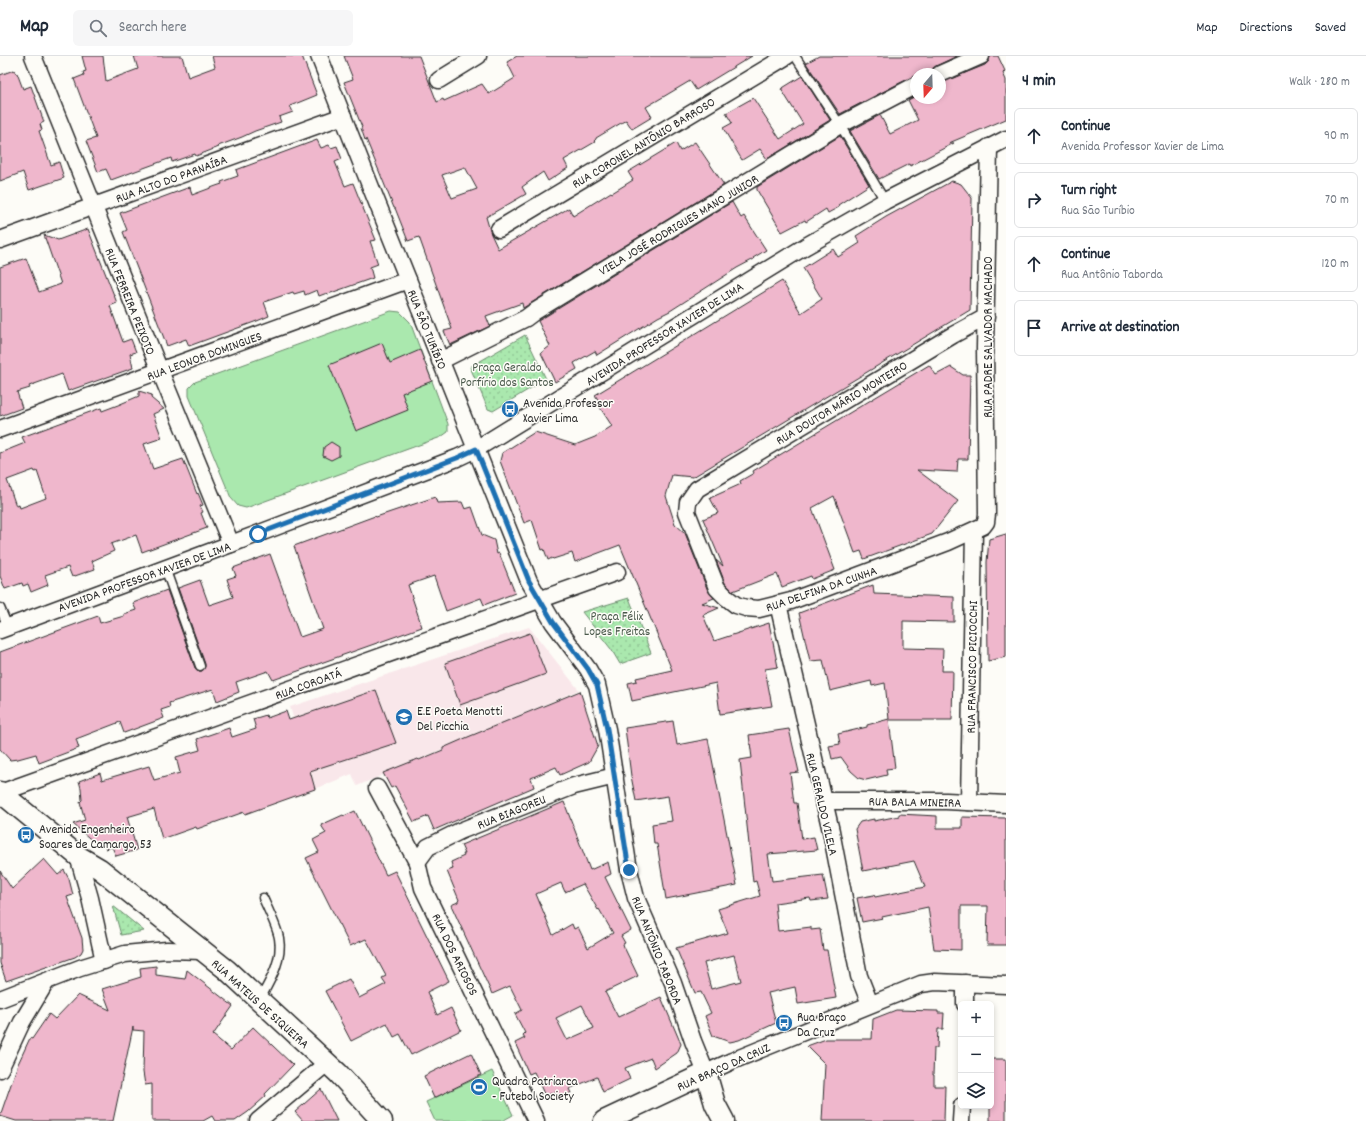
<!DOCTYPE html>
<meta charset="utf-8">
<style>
:root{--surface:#fff;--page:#f6f6f7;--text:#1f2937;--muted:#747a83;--line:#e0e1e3}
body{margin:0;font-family:Dekko,sans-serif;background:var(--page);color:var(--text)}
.controls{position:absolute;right:12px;bottom:12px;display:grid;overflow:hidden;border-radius:6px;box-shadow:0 2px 6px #0003}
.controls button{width:36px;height:36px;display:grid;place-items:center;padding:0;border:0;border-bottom:1px solid var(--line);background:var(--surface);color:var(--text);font:20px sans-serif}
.compass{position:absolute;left:910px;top:12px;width:36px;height:36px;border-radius:50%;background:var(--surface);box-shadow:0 2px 6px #0003;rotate:199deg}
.stop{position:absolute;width:12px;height:12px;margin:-9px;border:3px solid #1f6fb2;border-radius:50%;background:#fff}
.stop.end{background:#1f6fb2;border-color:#fff;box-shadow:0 1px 4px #0008}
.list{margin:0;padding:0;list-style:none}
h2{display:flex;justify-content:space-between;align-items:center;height:52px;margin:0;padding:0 16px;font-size:17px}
h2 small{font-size:13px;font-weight:400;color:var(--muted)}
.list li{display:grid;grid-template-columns:26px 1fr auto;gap:12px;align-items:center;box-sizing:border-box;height:56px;margin:0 8px 8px;padding:0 8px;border:1px solid var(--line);border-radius:6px}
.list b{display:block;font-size:15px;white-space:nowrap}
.list p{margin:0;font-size:13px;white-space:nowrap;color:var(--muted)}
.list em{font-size:13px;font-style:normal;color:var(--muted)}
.icon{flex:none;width:22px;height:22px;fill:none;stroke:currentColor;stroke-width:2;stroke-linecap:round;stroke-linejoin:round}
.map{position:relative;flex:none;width:1006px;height:1065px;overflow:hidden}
header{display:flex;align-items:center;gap:24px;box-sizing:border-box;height:56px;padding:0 20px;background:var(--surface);border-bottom:1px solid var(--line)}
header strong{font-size:19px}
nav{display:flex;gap:22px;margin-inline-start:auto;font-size:14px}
.search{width:280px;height:36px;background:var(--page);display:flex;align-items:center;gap:10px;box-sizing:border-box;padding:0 14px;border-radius:6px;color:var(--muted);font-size:15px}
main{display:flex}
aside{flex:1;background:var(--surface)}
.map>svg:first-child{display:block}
</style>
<header>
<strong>Map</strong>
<div class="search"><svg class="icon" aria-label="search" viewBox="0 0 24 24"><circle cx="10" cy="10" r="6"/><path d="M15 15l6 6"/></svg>Search here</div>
<nav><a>Map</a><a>Directions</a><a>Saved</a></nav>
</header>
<main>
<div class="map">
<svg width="1006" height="1065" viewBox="0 0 1006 1065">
<defs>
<pattern id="grass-dots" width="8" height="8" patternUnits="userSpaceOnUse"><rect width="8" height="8" fill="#aae8ae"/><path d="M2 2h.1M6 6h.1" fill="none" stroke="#92c796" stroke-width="1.8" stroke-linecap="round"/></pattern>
</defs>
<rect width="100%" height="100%" fill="#fdfcf7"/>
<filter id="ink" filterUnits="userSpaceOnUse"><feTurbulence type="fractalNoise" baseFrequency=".025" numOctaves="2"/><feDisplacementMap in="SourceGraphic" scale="8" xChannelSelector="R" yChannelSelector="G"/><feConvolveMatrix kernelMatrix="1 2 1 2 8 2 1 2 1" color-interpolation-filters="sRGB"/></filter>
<g filter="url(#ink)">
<path fill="#f9e7ea" d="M529,571L579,634L357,730L352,718L315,733L290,651Z"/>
<g fill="url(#grass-dots)" stroke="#6a8a6c">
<path d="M525,279L546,323L493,355L488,353L470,311Z"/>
<path d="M629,542L651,597L620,608L611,593L582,556Z"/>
<path d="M113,850L117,853L144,875L121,879Z"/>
</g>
<g fill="#aae8ae" stroke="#6a8a6c">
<path d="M391,255L400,256L410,266L448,368V376L441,381L246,452L238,450L231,442L189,340V332L195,326Z"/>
<path d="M492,1015L513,1059L502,1065H435L426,1046Z"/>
</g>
<g fill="#efb7cc" stroke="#2b2b2b" fill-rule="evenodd">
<path d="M82,0H103L106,25L138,13L134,0H182L188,21L215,11L212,0H302L317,39L290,50L293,56L279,61L281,66L255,75L242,81L218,90L219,91L196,100L195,98L172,106L171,102L111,124L106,113L98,116L86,85L96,82L74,23L84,19L83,16L86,15Z"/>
<path d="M344,0H419L437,46L443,43L444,45L482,28L489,38L515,22L507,6L517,0H752L696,34L690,25L658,44L646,51L652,61L632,73L626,64L596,82V83L594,85L595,86L564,104L568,112L548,125L543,116L522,131L526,138L486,161L491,178L498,193L569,152L573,160L611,136L612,137L633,124L628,116L676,87L680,95L695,86L724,129L523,252L522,247L486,260L490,270L450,289L444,275L452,273L419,181L408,185L395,152H394L366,83L365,84L361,72L362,71L344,26L353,23ZM465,111L477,133L452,142L442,119Z"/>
<path d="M819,0H957L936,10L932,13L931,18H916V20L900,27L840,58L806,7Z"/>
<path d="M990,0H998L1005,15L1003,17L1006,24V63L949,87H954L910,110L909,108L879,123L850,75L880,59L890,78L918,64L908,44L916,40V42H940V27L985,9L989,5Z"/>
<path d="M14,14L16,17H17L23,33L31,30L44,66L40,68L42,74L39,75L51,109L59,106L64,122L29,134L23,116L0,125V19Z"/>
<path d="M802,20L830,64L767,103L760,93L742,104L723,72L732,67L726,57L753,42L780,83L803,68L781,33Z"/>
<path d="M840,80L869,129L838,149L839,151L828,157L826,153L806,166L805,164L782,176L757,134V131Z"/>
<path d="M317,84L321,92L329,89L331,92L337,90L342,103L335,106L345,130L353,127L367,162L376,184L370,185L378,208L370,211L373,222L328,238L327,237L319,240L317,234L305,239L304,235L294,238L293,236L264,246L269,260L257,265L189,290L186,283L167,290L123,176L127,174L120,157L190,131L192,139L216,130L222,128L221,126L238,120L236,114Z"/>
<path d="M952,125L961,128L972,142L970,254L693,421L672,419L666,440L675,468L685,477L708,535L714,542L702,547L719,552L703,559L714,585L769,567L778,611L765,613L772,650L720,658L716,627L632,645L628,627L637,625L636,622L672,614L620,489L575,506L572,497L553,503L552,502L548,504L544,493L542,494L532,464L524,467L500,405L502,397L535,376L575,389L595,381L612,370L599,350L601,348L595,339L782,225L801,257L822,243L803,212L833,193L838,201L860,187L856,180L886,161Z"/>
<path d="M732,146L741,162L744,160L766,194L753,202L754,203L737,212L670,255L658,261L597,299L595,295L574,307L577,313L555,326L541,297L550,290L538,265Z"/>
<path d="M88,173L117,247L110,250L123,286L131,283L136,296L130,298L133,312L68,335L62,318L29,330L30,332L17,336L22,352L0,360V211L26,202L39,236L61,228L44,179L58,184Z"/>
<path d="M382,287L390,307L420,294L432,325L402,337L408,354L356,375L329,309Z"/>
<path d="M929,309L936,319L951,311L963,319H970L968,403H958L957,416L917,414L958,445L932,478L864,503L861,495L855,497L834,440L812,452L835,514L812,523L811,520L782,531L777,518L733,535L725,527L716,504L723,510L703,463L718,457L710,442L741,428L740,425L754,417L753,415Z"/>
<path d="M139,335L152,339L151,342L164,353L153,358L162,382L144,388L153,413L183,403L197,438L198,437L203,449L200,450L203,456L201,457L207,472L142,496L136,479L111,488L114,495L92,505L95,513L72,521L68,511L45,519L48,529L31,536L28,528L23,530L22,527L5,533L0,520V397L25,387L22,381L101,352L102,355L118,349L139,340ZM34,414L35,416L37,415L46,442L20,452L19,449L16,450L7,424Z"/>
<path d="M331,386L339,391V400L331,404L323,400L324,391Z"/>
<path d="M435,441L437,447L462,446L465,453L472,451L482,479L494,484L497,498L499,497L515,537L484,549L481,542L446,555L434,520L408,529L422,571L273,624L268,615L236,626L239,636L217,645L213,633L169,647L170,651L161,654L164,662L124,677L120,666L76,683L79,692L39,707L36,698L18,703L10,704L0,693V596L98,560L100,567L124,560V558L136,554L133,547L167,534L195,612L199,615H202L205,611V608L178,532L200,524L209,549L233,541L227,523L236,520L233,512L270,498L300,581L323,573L294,490L375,460L376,461Z"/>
<path d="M1006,478V601L988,605L987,506L989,483Z"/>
<path d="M873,529L874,538L954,541V566L903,565V592L943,593L942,615H953L952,664H889L895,712L886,713L887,719L866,724L859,722L851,715L841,701L832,703L829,690L840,688L838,678L867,671V669L889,663L885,627L872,630L871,625L830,635L823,604L810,605L799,557Z"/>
<path d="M530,577L546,618L460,649L445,607Z"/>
<path d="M376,634L396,687L310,715L315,733L245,758L244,756L197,773L196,771L162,783L154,753L127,761L137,794L116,800L112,791L106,793L103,785L96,788L73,768L85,764L80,746L82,744L81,732L79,725L100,717L102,724L149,710L154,724L180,717L176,701L200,694L197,683L229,672L232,681L256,673L253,663L266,659L267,662L286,655L289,664Z"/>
<path d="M580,635L598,690L589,706L560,719L556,711L531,722L534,731L434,774L428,760L414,766L395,730L391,732L383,717L418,703L419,704L443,694V692L468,681Z"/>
<path d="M673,665L677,689L708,683L737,829L666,843L657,788H654L652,768L672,765L668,740L636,745L631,720L625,672Z"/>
<path d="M789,673L799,716L790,717L794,747H797L802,783L814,781L817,794L768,798L772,825L823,819L828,843L811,845L810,842L775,847L778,875L811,871V874L820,873L823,894H827L836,942L798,948L795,931L768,937L776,967L739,984L730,986L713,980L705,960L711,957L701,936L695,937L676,892L728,877L718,853L760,840L756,825L753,826L740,704L752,702L749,679ZM734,899L741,925L711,933L704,907Z"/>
<path d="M564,746L590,814L608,806L611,818L605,821L631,874L621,880L625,887L623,888L624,891L638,920L605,936L618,961L661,941L681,988L677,997L655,1012L651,1002L625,1012L630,1023L603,1036L597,1021L569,1033L571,1037L558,1042L555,1036L545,1040L534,1016L529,1018L515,987L525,982L523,979L525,977L515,958L522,954L510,930L492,938L451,849L458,846V845L459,844L447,815L453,813L451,806L464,800L463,798H465L461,789ZM561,827L565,836L583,828L598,854L599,853L613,877L588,892L578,871L574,873L572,868L553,879L536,838ZM582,949L594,972L567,984L556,962Z"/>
<path d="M355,755L386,819L395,815L449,925L427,936L437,959L451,952L461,974L411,999L400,978L394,981L387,967L351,985L325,935L349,923L359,942L386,928L382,922L386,920L366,883L350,890L306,802L319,796L313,784L326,777L321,769L343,759L344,760Z"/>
<path d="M899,758L937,760V772H962V761L1006,762V889H987L988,850H961V894L934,893L928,851L882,861L883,862L862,866L857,842L874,839L875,841L925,831L914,805L863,815L855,773L860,766L874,763V765L899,760Z"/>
<path d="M44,803L58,819L64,814L69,823L73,839L67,841L82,882L83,893L81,897L75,901L6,925L0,907V815L12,833Z"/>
<path d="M156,910V919L185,923L187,914L233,950L213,979L231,994L253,971L293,1009L265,1038L266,1040L248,1056L235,1065H215L212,1060L203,1065H152V1028L145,1029L143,1016L144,975L133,974V971L113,1065H16L0,1060L18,1008L30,982L32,983L49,958L55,963L78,939L110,954L102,933L141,921L140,912Z"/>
<path d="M896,954L938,955V957H944L943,973H938L937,992H934L933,1019H934V1030H945L944,1065H822L825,1008L807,990L826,983H872L873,963Z"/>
<path d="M471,997L481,1019L434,1042L424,1020Z"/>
<path d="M991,1003H1006V1065H990V1050H991Z"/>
<path d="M321,1033L337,1065H303L295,1056Z"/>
</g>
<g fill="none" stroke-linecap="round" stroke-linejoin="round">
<defs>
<g id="service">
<path d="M795,0L840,69L885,145"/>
<path d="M165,512L200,610"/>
<path d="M0,552L8,571"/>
<path d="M260,943C270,925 283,904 279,882C277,871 268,853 263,842"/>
</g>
<g id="minor">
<path d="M33,0L160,315L231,488"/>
<path d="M319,0L372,134L529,525L553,566L588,613L597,629L607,673L629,814L636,842L673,927L693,985L706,1017L732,1005L921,928L935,926L1006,929"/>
<path d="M940,18L981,0"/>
<path d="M439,24L478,0"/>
<path d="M499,173L787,0"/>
<path d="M0,184L343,60"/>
<path d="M986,261L953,279L697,433L688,446L687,456L717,532L727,542L736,549L746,552L759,553L791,545L948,486L983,470L986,466L987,458L985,292L989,91"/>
<path d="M440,305L526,262L534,256L840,69L916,29"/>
<path d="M0,373L408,224"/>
<path d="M778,548L831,775L859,920L870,948"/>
<path d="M0,574L231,488L457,402L476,393L806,190L885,145L1006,83"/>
<path d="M377,732L417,806L423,832L536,1065"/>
<path d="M0,737L617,516"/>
<path d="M823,745H946L1006,748"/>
<path d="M969,746L974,475"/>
<path d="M78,800L90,842L104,905"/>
<path d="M417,806L428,791L460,775L574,730L615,720"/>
<path d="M0,943L80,912L125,898L167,894L203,895"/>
<path d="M965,948V927"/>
<path d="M0,1013L22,966L46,926"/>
<path d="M258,1065L327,1007"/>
<path d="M961,1065L962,1050"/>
</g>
<g id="tertiary">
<path d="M0,736L78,800L100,813L227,914L338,1017L382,1065"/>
<path d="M604,1065L706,1017L715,1048L724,1065"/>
</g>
</defs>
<use href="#service" stroke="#2b2b2b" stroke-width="11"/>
<use href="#minor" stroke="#2b2b2b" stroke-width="19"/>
<use href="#tertiary" stroke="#2b2b2b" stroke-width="23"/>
<use href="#service" stroke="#fdfcf7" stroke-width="8"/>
<use href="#minor" stroke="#fdfcf7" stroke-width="16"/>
<use href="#tertiary" stroke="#fdfcf7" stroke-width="20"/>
</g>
</g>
<g fill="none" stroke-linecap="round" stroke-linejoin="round" filter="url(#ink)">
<path stroke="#1f6fb2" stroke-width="5" d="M258,478L457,402L476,393L529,525L553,566L588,613L597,629L607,673L629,814"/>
</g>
<defs>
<symbol id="bus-disc" viewBox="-11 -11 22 22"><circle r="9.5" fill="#1f6fb2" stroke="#fdfcf7"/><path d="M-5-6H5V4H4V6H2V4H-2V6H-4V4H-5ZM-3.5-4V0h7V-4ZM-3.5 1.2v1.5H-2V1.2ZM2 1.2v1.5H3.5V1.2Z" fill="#fff"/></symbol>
<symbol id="school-disc" viewBox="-11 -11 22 22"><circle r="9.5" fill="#1f6fb2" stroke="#fdfcf7"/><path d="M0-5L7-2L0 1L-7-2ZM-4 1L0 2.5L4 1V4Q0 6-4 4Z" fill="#fff"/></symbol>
<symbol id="stadium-disc" viewBox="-11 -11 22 22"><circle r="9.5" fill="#1f6fb2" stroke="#fdfcf7"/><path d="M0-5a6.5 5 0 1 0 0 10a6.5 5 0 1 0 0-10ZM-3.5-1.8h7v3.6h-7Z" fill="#fff"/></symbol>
</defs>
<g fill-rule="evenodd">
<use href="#bus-disc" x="500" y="343" width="20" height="20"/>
<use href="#school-disc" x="394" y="651" width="20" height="20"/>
<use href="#bus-disc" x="16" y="769" width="20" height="20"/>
<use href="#bus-disc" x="774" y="957" width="20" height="20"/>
<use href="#stadium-disc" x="469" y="1021" width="20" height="20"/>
</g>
<g text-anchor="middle" stroke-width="3" stroke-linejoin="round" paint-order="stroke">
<g font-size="13" fill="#2b2b2b" stroke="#fdfcf7">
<text transform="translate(643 86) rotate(-31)" y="5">RUA CORONEL ANTÔNIO BARROSO</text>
<text transform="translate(171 122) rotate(-20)" y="5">RUA ALTO DO PARNAÍBA</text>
<text transform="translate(678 168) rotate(-31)" y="5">VIELA JOSÉ RODRIGUES MANO JUNIOR</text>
<text transform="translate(131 245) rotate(68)" y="5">RUA FERREIRA PEIXOTO</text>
<text transform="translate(428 273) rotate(68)" y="5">RUA SÃO TURÍBIO</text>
<text transform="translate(664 277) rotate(-32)" y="5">AVENIDA PROFESSOR XAVIER DE LIMA</text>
<text transform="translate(987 281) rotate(-90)" y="5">RUA PADRE SALVADOR MACHADO</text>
<text transform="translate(204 299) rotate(-20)" y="5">RUA LEONOR DOMINGUES</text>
<text transform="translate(841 346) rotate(-31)" y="5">RUA DOUTOR MÁRIO MONTEIRO</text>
<text transform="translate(144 520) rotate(-20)" y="5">AVENIDA PROFESSOR XAVIER DE LIMA</text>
<text transform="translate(821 532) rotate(-19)" y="5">RUA DELFINA DA CUNHA</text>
<text transform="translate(971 611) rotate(-89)" y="5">RUA FRANCISCO PICIOCCHI</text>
<text transform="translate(308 627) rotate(-20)" y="5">RUA COROATÁ</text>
<text transform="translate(915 745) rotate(1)" y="5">RUA BALA MINEIRA</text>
<text transform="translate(823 748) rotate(77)" y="5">RUA GERALDO VILELA</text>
<text transform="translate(511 755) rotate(-22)" y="5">RUA BIAGOREU</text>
<text transform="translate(658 894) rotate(68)" y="5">RUA ANTÔNIO TABORDA</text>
<text transform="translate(456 898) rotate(64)" y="5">RUA DOS ARIOSOS</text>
<text transform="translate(261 947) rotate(42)" y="5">RUA MATEUS DE SIQUEIRA</text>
<text transform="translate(723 1010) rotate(-24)" y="5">RUA BRAÇO DA CRUZ</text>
</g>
<g font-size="13" fill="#4b5a4c" stroke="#fdfcf7">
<text x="507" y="315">Praça Geraldo<tspan x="507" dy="15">Porfírio dos Santos</tspan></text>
<text x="617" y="564">Praça Félix<tspan x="617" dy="15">Lopes Freitas</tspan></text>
</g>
<g font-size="13" fill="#2b2b2b" stroke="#fdfcf7" text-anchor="start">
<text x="523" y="351">Avenida Professor<tspan x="523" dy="15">Xavier Lima</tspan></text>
<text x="417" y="659">E.E Poeta Menotti<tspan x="417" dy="15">Del Picchia</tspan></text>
<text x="39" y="777">Avenida Engenheiro<tspan x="39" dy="15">Soares de Camargo, 53</tspan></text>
<text x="797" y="965">Rua Braço<tspan x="797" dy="15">Da Cruz</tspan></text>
<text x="492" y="1029">Quadra Patriarca<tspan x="492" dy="15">- Futebol Society</tspan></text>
</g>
</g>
</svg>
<div class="controls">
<button>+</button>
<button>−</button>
<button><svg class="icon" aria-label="layers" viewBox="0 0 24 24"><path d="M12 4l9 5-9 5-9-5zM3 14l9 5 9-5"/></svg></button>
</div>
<svg class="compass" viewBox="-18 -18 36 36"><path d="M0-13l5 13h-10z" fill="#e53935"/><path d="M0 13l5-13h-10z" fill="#747a83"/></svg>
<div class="stop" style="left:258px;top:478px"></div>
<div class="stop end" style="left:629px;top:814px"></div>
</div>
<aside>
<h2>4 min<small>Walk · 280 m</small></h2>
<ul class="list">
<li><svg class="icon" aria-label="ahead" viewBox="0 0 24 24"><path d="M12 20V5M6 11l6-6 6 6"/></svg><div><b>Continue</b><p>Avenida Professor Xavier de Lima</p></div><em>90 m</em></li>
<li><svg class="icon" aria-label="right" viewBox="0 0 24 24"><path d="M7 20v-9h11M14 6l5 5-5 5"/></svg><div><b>Turn right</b><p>Rua São Turíbio</p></div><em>70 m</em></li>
<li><svg class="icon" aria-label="ahead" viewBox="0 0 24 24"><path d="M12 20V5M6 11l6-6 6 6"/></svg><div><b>Continue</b><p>Rua Antônio Taborda</p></div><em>120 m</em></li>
<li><svg class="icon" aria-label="arrive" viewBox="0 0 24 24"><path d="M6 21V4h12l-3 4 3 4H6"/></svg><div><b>Arrive at destination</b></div></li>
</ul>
</aside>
</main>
